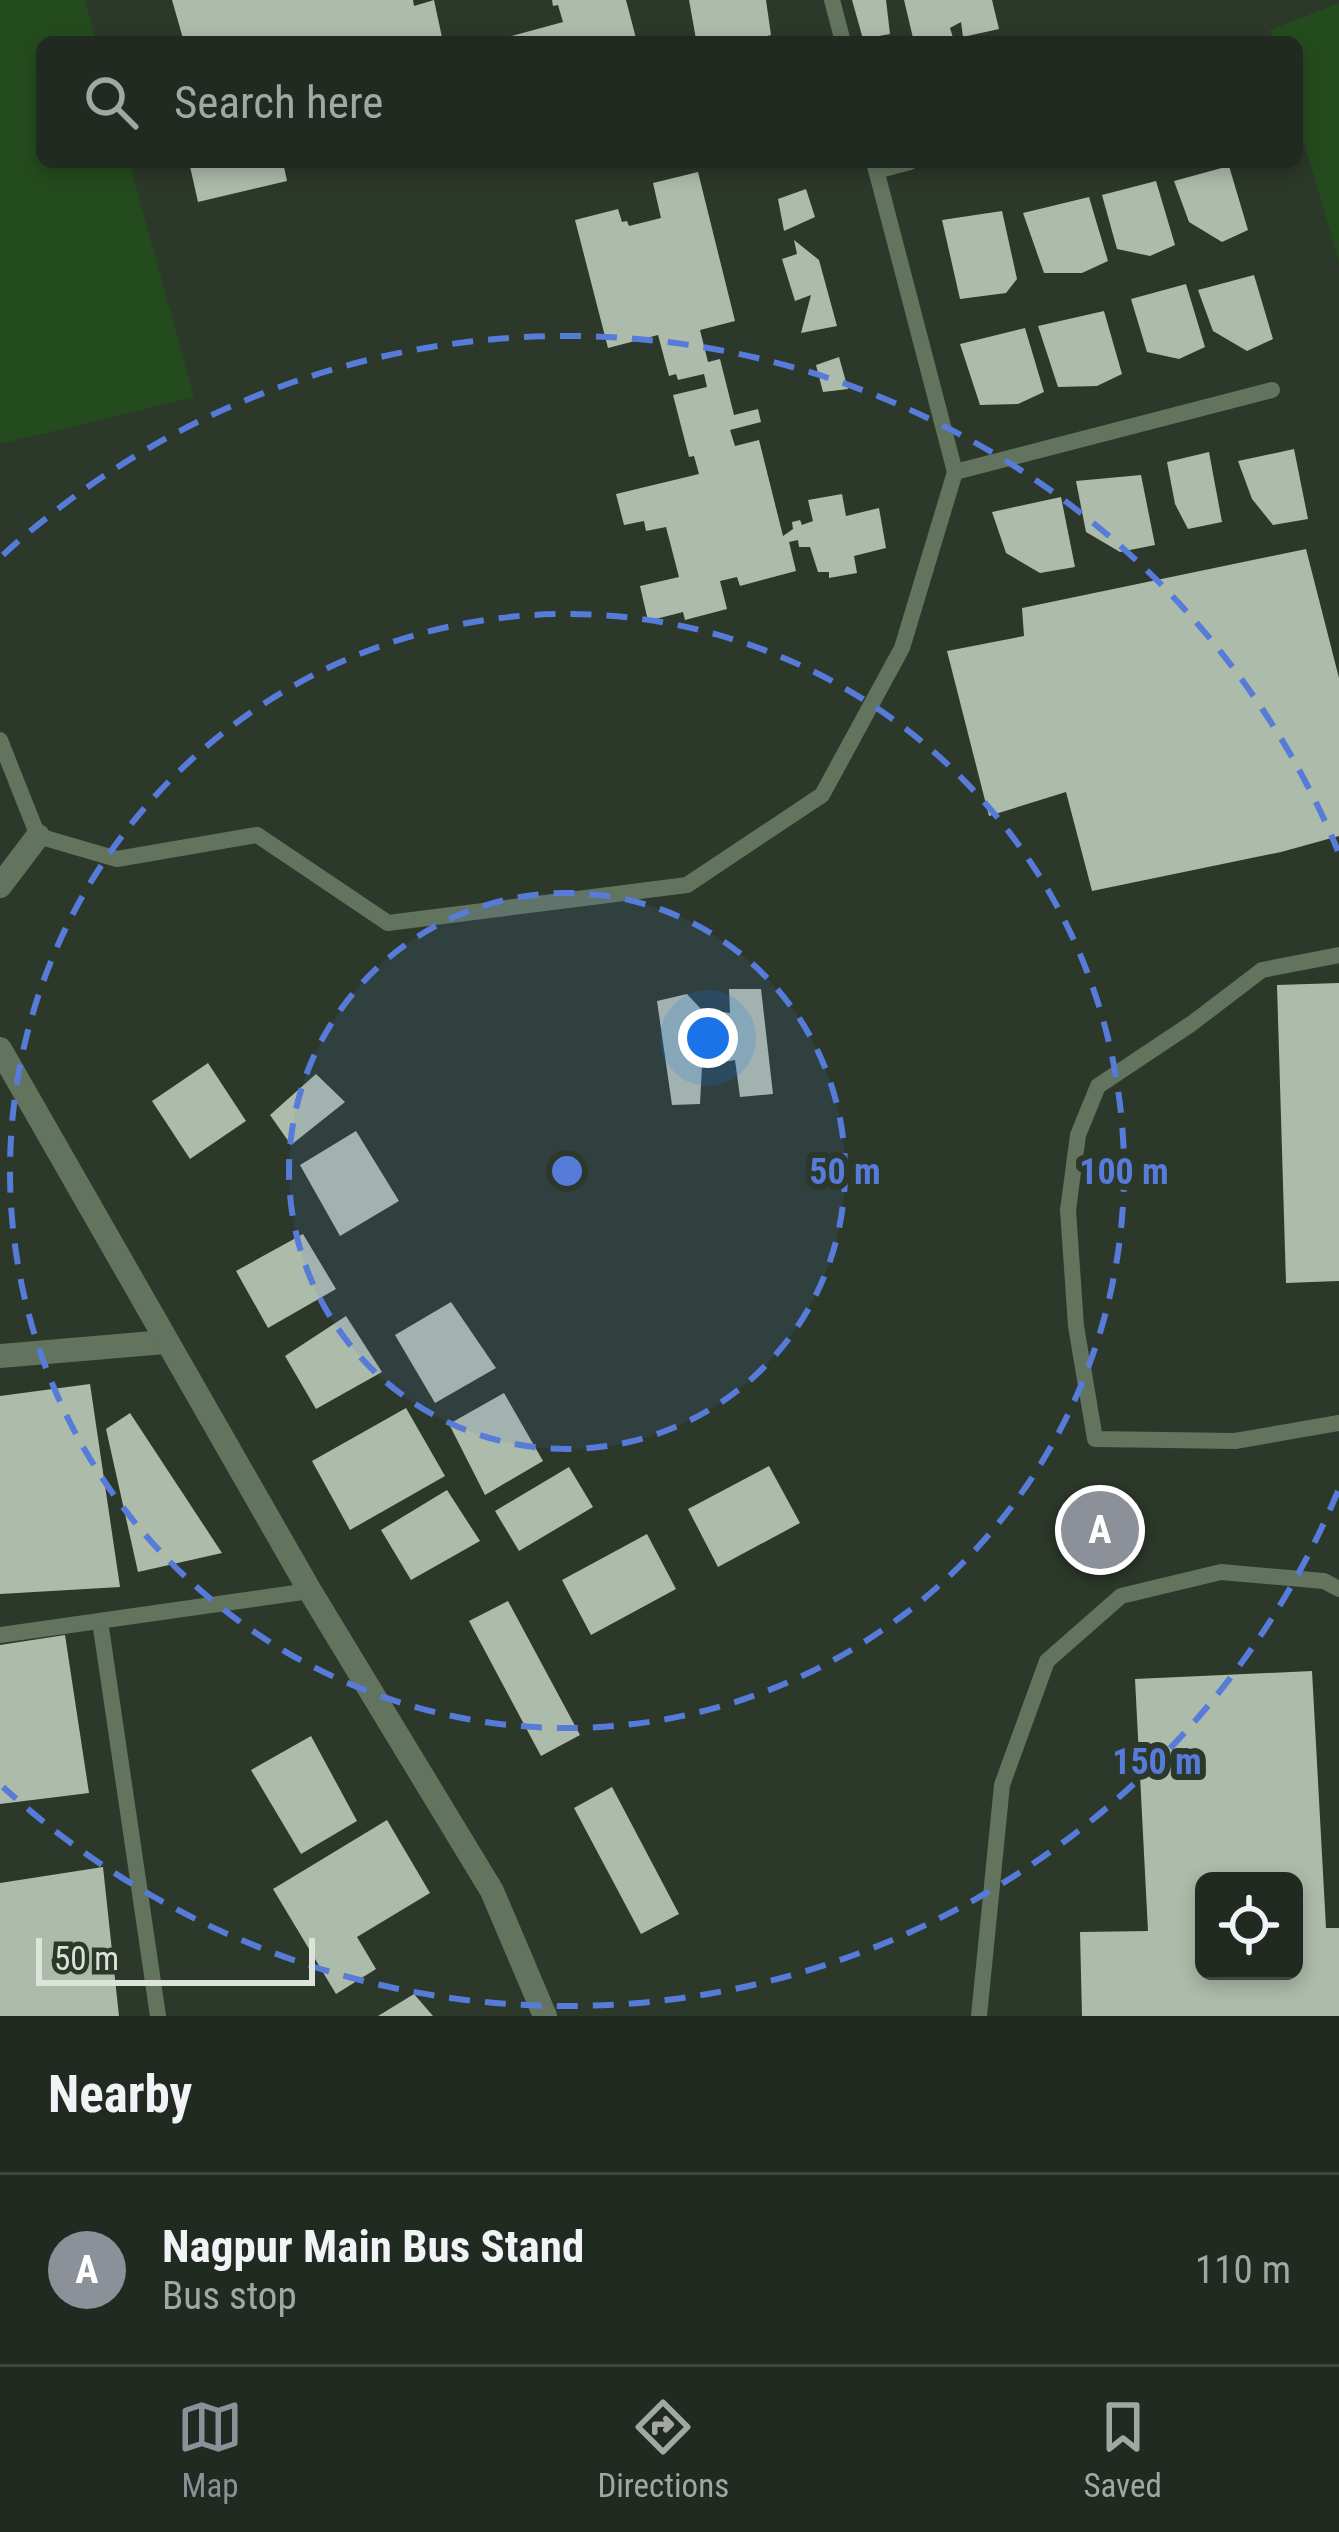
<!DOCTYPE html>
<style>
:root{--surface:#212a20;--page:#2d362d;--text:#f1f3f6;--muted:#a2a7a5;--line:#3e463e;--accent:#8c9099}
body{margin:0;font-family:"Roboto Condensed",sans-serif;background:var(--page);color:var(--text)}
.controls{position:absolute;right:36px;bottom:36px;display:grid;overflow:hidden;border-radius:18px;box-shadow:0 6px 18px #0003}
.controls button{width:108px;height:108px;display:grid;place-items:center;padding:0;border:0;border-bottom:3px solid var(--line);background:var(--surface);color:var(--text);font:60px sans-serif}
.scale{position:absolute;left:36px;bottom:30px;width:279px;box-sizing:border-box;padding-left:12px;border:6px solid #dce3da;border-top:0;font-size:33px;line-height:42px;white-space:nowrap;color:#dce3da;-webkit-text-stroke:9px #2c382a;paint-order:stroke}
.you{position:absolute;left:708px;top:1038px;width:42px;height:42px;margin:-30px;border:9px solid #fff;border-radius:50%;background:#1a73e8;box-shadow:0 0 0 18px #1a73e833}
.badge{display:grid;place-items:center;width:78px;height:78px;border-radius:50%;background:var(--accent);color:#fff;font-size:39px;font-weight:700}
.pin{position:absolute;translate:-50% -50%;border:6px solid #fff;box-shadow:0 3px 12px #0006}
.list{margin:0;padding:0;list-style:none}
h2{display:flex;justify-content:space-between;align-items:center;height:156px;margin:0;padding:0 48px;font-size:51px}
h2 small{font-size:39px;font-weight:400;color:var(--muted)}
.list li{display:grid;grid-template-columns:78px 1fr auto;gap:36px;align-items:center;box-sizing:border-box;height:192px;padding:0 48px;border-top:3px solid var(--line)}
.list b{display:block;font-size:45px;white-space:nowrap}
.list p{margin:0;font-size:39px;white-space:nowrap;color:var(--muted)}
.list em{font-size:39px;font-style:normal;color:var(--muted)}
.icon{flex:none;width:66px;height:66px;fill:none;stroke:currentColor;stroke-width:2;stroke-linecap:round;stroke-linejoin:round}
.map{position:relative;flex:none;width:1339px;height:2016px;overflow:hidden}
.search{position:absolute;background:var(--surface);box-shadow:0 6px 18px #0003;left:36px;right:36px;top:36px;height:132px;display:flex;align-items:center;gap:30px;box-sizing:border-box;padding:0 42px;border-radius:18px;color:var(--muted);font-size:45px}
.sheet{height:348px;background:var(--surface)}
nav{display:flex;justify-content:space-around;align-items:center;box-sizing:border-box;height:168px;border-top:3px solid var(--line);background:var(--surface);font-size:33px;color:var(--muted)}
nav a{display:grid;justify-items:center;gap:6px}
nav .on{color:var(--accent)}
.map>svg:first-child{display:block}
</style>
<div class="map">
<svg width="1339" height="2016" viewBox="0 0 1339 2016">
<rect width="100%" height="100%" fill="#2c382a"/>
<g fill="#244b1d">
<path d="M0,0H85L96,42H42V162H129L194,397L0,444Z"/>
<path d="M1339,3V261L1297,119V42H1274L1270,30Z"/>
</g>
<g fill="#adbbaa" fill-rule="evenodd">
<path d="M172,0H413L414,6L434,0L443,42H184Z"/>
<path d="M552,0H626L637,42H490L563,22L558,5L553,6Z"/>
<path d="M689,0H766L771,35L745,42H713L712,36L696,39Z"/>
<path d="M852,0H886L890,34L863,39Z"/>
<path d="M904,0H992L999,29L963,37L961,22L950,28L954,41L914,42Z"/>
<path d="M189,162H283L287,181L198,202Z"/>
<path d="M1229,166L1248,230L1222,242L1189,222L1174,181Z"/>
<path d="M698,172L735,321L700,330L708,362L720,359L734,415L758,409L761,422L730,430L735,446L759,440L783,536L793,529L792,522L800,520L802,525L813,521L808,500L842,494L846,516L879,508L886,548L854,556L857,573L829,578V572H818L810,547H799L798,540L789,542L796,571L740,586L737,577L720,581L727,609L685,620L683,612L648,621L640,586L679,577L666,527L646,531L644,521L624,525L616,494L699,474L694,456L689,457L673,395L707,387L704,374L678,380L676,374L669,376L658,335L608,348L575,220L618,209L622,222L627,221L629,226L661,218L653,183Z"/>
<path d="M1156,181L1175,245L1150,256L1117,249L1102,195Z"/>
<path d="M806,189L815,217L784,231L778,199Z"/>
<path d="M1089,197L1108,261L1082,273H1044L1023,213Z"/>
<path d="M1002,211L1017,279L1006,293L960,299L942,220Z"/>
<path d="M794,240L819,260L837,326L801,333L811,295L795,301L782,259L797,254Z"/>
<path d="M1254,275L1273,339L1247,351L1213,331L1198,290Z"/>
<path d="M1186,284L1205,347L1179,359L1147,352L1131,299Z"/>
<path d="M1104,311L1122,374L1097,386L1058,387L1038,326Z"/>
<path d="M1025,328L1044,392L1018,404L980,405L960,344Z"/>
<path d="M839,357L848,389L823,392L816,365Z"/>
<path d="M1294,449L1308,519L1273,525L1252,499L1238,461Z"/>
<path d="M1209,452L1222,522L1188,529L1175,504L1167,462Z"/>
<path d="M1141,475L1155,545L1120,552L1086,532L1076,481Z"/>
<path d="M1061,497L1075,567L1040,573L1006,553L992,512Z"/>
<path d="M1306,549L1339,678V836L1281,852L1092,891L1066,792L989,816L947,651L1024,636L1022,608Z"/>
<path d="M1339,983V1281L1286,1283L1277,985Z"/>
<path d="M729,989H761L773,1094L740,1097L735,1060L702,1066L700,1104L672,1105L657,1001L687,994L701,1009L730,1013Z"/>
<path d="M208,1063L246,1121L190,1159L152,1101Z"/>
<path d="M316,1074L345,1102L291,1145L270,1115Z"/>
<path d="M356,1131L399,1201L340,1236L300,1165Z"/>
<path d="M303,1234L336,1289L268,1328L236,1271Z"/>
<path d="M451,1302L496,1368L435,1403L395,1335Z"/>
<path d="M346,1316L382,1372L316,1409L285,1356Z"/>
<path d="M90,1384L120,1587L0,1594V1396Z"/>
<path d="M504,1393L543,1461L485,1495L449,1424Z"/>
<path d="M406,1408L445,1476L350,1530L312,1461Z"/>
<path d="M130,1413L222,1553L138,1572L106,1429Z"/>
<path d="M769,1466L800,1523L718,1567L688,1509Z"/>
<path d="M569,1467L593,1507L519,1551L495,1511Z"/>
<path d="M447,1490L480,1541L411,1580L381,1530Z"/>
<path d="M647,1534L676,1589L591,1635L562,1580Z"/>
<path d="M508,1601L580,1735L541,1756L469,1621Z"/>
<path d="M65,1635L89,1793L0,1804V1645Z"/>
<path d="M1312,1671L1326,1928H1339V2016H1082L1080,1932L1148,1931L1135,1679ZM1204,1881H1294V1971H1204Z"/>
<path d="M311,1736L357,1821L301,1854L251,1770Z"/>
<path d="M612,1787L679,1914L641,1934L574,1808Z"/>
<path d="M387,1820L430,1893L357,1937L376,1969L336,1994L273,1889Z"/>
<path d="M103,1867L119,2016H0V1883Z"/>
<path d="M414,1994L433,2016H378Z"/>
</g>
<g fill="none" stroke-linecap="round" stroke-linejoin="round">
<g stroke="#62735e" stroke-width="16">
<path d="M832,0L843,42"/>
<path d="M876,171L910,162"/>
<path d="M955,472L1272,390"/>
<path d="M0,740L38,836L117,859L257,835L388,923L687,885L822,795L902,648L955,472L874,162"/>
<path d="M1339,955L1262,970L1191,1024L1098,1086L1078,1135L1068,1210L1076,1326L1095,1439L1235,1441L1339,1423"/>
<path d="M100,1621L158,2016"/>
<path d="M0,1635L310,1591"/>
<path d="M979,2016L1002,1785L1047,1661L1121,1596L1221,1572L1324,1581L1339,1589"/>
</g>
<g stroke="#62735e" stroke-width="24">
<path d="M0,886L38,836"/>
<path d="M0,1356L165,1342"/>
</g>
<path stroke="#62735e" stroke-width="24" d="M0,1049L310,1591L492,1891L545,2016"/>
</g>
<circle cx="567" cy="1171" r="278" fill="#567bd9" fill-opacity=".12"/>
<g fill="none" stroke="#567bd9" stroke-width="6" stroke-dasharray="21 15">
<circle cx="567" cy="1171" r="278"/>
<circle cx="567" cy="1171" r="557"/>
<path d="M1338 1491A835 835 0 0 1 3 1787M3 555A835 835 0 0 1 1338 851"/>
</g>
<circle cx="567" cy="1171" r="18" fill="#567bd9" stroke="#2c382a" stroke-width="6"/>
<g font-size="36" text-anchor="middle" font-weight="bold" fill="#567bd9" stroke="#2c382a" stroke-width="12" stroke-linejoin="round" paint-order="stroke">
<text x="845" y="1184">50 m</text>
<text x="1124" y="1184">100 m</text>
<text x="1157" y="1774">150 m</text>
</g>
</svg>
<div class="controls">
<button><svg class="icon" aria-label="locate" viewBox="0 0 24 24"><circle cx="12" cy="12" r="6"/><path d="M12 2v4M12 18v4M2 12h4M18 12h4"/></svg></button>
</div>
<div class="scale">50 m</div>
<div class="you"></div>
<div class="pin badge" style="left:1100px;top:1530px">A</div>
<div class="search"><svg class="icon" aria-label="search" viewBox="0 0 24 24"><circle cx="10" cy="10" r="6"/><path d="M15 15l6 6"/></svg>Search here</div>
</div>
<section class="sheet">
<h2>Nearby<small></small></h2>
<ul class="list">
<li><span class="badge">A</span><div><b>Nagpur Main Bus Stand</b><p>Bus stop</p></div><em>110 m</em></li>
</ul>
</section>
<nav>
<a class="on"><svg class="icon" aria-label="map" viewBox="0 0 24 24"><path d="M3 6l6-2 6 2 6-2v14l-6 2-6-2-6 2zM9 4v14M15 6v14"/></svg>Map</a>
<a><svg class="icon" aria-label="directions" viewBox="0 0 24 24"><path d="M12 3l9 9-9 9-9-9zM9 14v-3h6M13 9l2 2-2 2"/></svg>Directions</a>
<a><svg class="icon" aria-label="saved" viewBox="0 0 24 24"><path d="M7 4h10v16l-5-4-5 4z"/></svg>Saved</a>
</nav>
